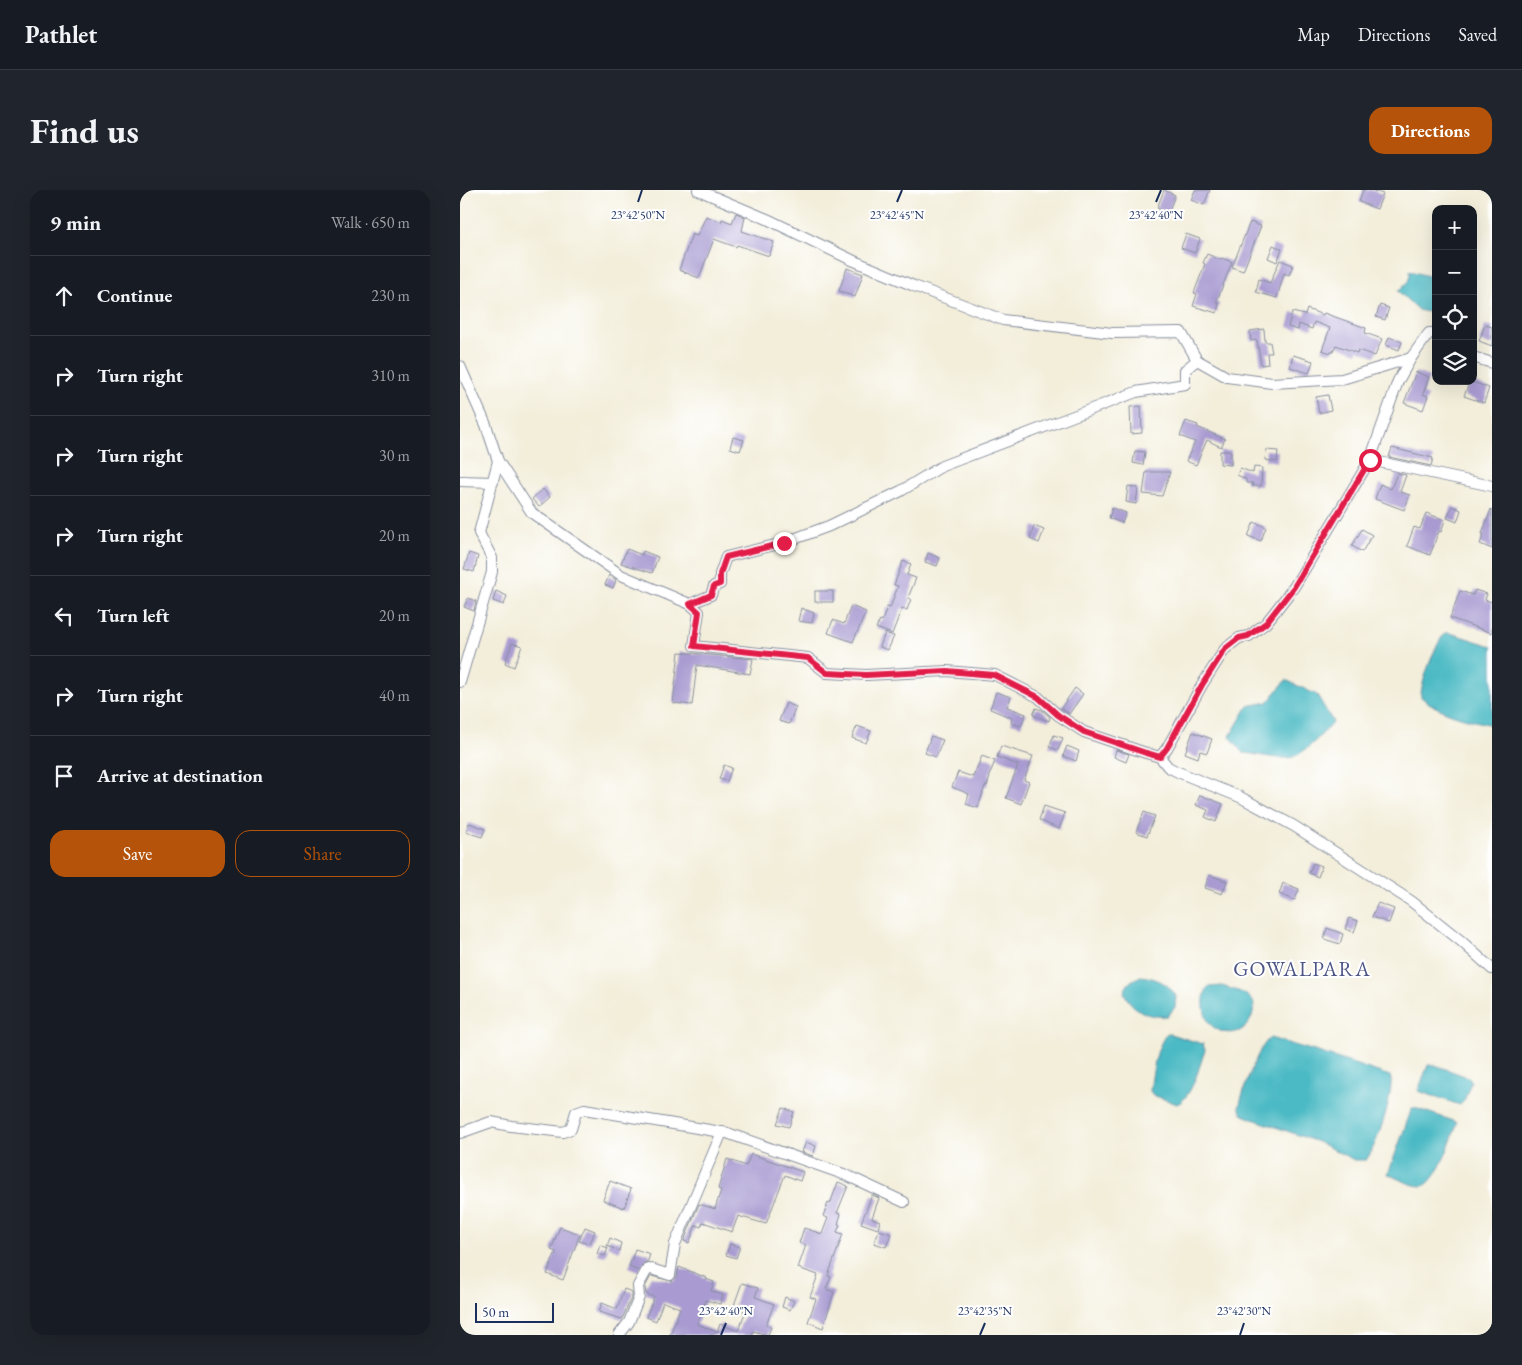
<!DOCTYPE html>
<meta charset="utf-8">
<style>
:root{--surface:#171b24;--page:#20242c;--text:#f1f3f6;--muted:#9ea1a6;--line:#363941;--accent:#b45309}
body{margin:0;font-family:"EB Garamond",serif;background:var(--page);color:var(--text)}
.controls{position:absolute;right:15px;top:15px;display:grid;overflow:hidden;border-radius:10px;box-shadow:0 5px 20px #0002}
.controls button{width:45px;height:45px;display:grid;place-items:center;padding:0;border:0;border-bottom:1px solid var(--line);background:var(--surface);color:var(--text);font:25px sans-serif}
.scale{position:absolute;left:15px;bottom:12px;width:79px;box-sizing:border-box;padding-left:5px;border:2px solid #1b2f5e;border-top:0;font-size:14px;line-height:18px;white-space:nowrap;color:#1b2f5e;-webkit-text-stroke:4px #fff;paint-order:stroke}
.stop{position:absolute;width:15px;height:15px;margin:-11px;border:4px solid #e11d48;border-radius:50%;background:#fff}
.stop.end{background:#e11d48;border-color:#fff;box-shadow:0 1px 5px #0008}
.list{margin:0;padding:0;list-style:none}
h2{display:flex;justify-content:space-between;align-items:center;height:65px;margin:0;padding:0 20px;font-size:21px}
h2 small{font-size:16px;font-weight:400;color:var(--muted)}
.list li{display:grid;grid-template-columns:32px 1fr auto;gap:15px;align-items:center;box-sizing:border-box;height:80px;padding:0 20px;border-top:1px solid var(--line)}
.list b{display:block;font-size:19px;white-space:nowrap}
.list em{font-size:16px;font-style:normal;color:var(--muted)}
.actions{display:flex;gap:10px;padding:15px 20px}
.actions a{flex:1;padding:11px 0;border:1px solid var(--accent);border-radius:15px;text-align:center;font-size:18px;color:var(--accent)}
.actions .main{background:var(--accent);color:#fff}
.icon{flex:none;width:28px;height:28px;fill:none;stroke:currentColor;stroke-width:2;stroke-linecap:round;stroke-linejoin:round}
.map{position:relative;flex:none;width:1032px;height:1145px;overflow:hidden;border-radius:15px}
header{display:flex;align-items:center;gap:30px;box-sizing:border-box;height:70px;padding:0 25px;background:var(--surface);border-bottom:1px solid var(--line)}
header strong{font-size:24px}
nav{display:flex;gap:28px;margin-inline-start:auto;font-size:18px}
.intro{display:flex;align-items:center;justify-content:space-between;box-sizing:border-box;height:120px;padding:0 30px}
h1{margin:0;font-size:35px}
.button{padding:12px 22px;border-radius:15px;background:var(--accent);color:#fff;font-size:18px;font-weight:700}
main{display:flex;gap:30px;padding:0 30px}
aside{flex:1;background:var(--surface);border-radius:15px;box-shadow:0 5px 20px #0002}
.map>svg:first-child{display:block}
</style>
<header>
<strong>Pathlet</strong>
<nav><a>Map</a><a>Directions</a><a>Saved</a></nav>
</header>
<div class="intro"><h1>Find us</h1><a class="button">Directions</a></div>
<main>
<aside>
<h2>9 min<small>Walk · 650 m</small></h2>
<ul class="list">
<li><svg class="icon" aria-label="ahead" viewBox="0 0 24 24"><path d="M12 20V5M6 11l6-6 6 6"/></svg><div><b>Continue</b></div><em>230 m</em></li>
<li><svg class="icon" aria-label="right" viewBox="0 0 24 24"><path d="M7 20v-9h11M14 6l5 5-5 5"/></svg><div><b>Turn right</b></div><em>310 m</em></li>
<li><svg class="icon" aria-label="right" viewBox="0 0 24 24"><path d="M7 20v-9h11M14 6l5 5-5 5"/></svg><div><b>Turn right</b></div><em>30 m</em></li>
<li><svg class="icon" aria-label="right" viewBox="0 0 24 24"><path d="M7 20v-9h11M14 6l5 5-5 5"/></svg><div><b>Turn right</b></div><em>20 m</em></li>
<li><svg class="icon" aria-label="left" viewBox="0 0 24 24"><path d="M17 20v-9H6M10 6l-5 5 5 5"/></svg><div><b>Turn left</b></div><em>20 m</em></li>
<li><svg class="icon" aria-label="right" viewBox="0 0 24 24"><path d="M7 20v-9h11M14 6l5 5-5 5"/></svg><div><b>Turn right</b></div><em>40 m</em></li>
<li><svg class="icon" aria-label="arrive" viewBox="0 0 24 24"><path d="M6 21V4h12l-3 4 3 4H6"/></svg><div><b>Arrive at destination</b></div></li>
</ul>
<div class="actions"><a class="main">Save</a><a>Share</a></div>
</aside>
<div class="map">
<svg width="1032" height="1145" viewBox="0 0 1032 1145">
<rect width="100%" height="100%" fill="#fff"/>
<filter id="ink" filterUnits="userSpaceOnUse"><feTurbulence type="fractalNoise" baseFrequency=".02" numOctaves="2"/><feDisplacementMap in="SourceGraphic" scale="10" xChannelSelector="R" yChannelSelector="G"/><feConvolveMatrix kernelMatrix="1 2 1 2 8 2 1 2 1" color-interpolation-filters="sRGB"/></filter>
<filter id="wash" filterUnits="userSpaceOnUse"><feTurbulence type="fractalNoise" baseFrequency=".0096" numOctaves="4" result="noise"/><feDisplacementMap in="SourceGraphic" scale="20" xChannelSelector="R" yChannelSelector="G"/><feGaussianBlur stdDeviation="1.12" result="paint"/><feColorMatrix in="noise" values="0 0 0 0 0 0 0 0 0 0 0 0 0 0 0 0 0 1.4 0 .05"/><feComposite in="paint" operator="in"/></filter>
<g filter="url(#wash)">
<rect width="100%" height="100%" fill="#f3eeda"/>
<g fill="#4bbac4" stroke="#337491">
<path d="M950,81L976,88V110L972,119L967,122L958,120L938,101C946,95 950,92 950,81Z"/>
<path d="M985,443H990L1032,456V535C1006,529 981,524 961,507C960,494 976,453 985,443Z"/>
<path d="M826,490L857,505L873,532C864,542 842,568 827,568C813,569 798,564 783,563L770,546L788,516L808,512Z"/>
<path d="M681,786C697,788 708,793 716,806L715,817L708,826C689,828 673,821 664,803C667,793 671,790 681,786Z"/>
<path d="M762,796C770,799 784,801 790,808C795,812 794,817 793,822C787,853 749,846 745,823C743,814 743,806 748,797Z"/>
<path d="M707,843L743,854L745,860C740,874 732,908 717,914L693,905L690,901C693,881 695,859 707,843Z"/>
<path d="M810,848L858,862L930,886C936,898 916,959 906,970H894L858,952L790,928L782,924L779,917C783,901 797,858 810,848Z"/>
<path d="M968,875H975L1010,888L1011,892L1004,911L1000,915L958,901Z"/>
<path d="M952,918H955L997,932C994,945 976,996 962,996C950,996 938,988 928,984Z"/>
</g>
<g id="blocks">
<g fill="#a99bd1">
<path d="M704,0L715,5L708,23L697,18Z"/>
<path d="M735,0H750L744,15L731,10Z"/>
<path d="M903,0H911L923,4L917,19L899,12Z"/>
<path d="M276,23L285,27L282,41L314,52L309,66L277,55L276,57L254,49L239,88L219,80L232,44L237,46L246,26L261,32L262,29L272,33Z"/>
<path d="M790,32L801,36L783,81L772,77Z"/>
<path d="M726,44L740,49L735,63L721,58Z"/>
<path d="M813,55L822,59L817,72L808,68Z"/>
<path d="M747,64L761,70L762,68L772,72L756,113H759L757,123L733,116L737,104L734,103L745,74L743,73Z"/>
<path d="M820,70L833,75L829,85L824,83L817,108L796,102L799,89L810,93Z"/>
<path d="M387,78L403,84L395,107L379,101Z"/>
<path d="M920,115L929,118L925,130L916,127Z"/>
<path d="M847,119L863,125L864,123L906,138L905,143L922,149L915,166L898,160L897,163L876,155L873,162H871V163L862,160L870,138L854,132L852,139L839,134L838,140L828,137L832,122L845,125Z"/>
<path d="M1025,135L1032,137V156L1019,151Z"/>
<path d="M804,139L805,152H810L812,163H807L808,174L801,175L797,150L791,151L790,141Z"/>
<path d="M929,147L942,152L939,160L926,155Z"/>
<path d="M833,165L853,171L849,183L830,177Z"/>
<path d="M956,182L969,187L963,204L968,206L963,220L944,213Z"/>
<path d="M1010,191L1029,198L1024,213L1004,206Z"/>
<path d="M868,205L871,220L859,223L856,207Z"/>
<path d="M681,216L682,243L671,244L670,217Z"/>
<path d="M726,231L738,235L737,237L765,249L761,257L747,250L736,275L726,271L735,252L720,246Z"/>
<path d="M273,247L284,250L280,261L270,258Z"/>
<path d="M932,258L973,268L971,276L929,267Z"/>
<path d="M806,260L818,261L817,272L805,270Z"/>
<path d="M675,261L685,262L683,275L673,273Z"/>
<path d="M760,261H771V275L760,274Z"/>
<path d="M794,277L802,278L801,296H792L793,293H786V289L777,285L780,278L793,283Z"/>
<path d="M686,282H710L702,306L683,304Z"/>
<path d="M937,283L946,285L940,302L950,305L944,320L915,309L920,294L931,299Z"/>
<path d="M668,296L678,298L676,314L666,312Z"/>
<path d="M83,299L90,307L79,317L72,309Z"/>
<path d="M992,316L1001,320L997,332L987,328Z"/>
<path d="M652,318L666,323L662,333L649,328Z"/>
<path d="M1031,319L1032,320V359L1020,354L1024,344H1022Z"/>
<path d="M966,323L985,330L981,342L979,341L970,365L947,356L954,337L960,339Z"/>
<path d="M794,332L806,337L801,351L788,346Z"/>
<path d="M574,336L584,340L579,353L570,349Z"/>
<path d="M902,339L912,345L902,362L892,356Z"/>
<path d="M167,359L182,365L183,361L198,367L192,383L161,373Z"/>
<path d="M9,363L18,366L14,382L4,379Z"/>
<path d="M468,363L480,368L477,376L465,372Z"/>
<path d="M443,371L451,374L447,385L456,388L448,408L451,409L447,420L442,418L432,444L416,438L420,430L422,431L427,417L430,418L438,396L434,395Z"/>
<path d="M149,385L156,390L153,398L145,395Z"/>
<path d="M1015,400L1027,404L1025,410L1032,412V443L990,428L1000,401L1013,405Z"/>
<path d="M36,401L47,406L44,415L33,411Z"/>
<rect x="355" y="401" width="18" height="11"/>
<path d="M8,408L16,411L14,421L4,417Z"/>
<path d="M391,416L406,422L393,452L368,443L373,430L384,434Z"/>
<path d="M341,418L354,423L352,433L338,431Z"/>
<path d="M425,443L434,446L428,460L420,457Z"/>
<path d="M52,453L62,456L54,477L45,473Z"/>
<path d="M219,462L293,469L290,484L237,475L232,515L213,513Z"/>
<path d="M615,498L623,504L609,524L601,518Z"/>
<path d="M536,502L551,507L547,517L566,524L561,536L551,533L552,528L530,519Z"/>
<path d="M326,513L336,517L329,534L319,531Z"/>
<path d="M576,518L582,520L590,527L589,531L573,525Z"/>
<path d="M397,536L411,541L406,553L392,548Z"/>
<path d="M733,542L752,549L747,563L740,561L738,568L725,563Z"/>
<path d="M594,545L603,548L598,560L589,557Z"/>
<path d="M471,546L483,550L476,567L465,563Z"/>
<path d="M541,556L573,566L564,590L569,592L561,614L546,608L558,575L537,567Z"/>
<path d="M607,556L619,561L616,571L603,566Z"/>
<path d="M656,560L669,564L666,572L654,567Z"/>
<path d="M522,566L535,571L529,586L530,587L527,596H525L518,618L506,614L509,604L492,597L498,582L513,587Z"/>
<path d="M264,575L272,578L267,591L259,589Z"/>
<path d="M740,605L763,614L756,632L745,627L748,620L736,615Z"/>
<path d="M584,616L605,623L599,639L579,630Z"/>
<path d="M684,622L695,626L687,646L676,642Z"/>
<path d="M9,633L25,639L22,647L6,642Z"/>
<path d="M853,673L862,676L858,687L849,683Z"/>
<path d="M749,685L767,691L762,704L745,698Z"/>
<path d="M823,693L839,699L835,710L819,704Z"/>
<path d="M918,713L934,719L929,733L912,727Z"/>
<path d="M889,728L898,731L894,742L885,739Z"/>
<path d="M867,738L883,744L880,754L864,749Z"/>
<path d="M323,918L334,922L329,937L317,934Z"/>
<path d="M346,952L356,956L353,966L342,962Z"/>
<path d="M291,964L343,982L340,991L325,985L306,1034L278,1026L272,1042L243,1032L241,1037L236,1035L229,1053L224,1051L239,1014L255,1019L261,1000L258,999L267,969L286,976Z"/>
<path d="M150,991L171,999L164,1018L143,1010Z"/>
<path d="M378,992L388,996L377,1023L381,1024L378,1034L380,1035L377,1042L383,1044L368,1086L371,1087L366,1099L374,1102L363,1138L348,1132L356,1109L350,1107L358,1085L338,1078L346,1055L339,1053L344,1038L362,1044L368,1028L363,1026L368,1013L370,1014Z"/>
<path d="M412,1005L419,1008L412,1028L420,1031L418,1039L401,1033Z"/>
<path d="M100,1037L120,1044L103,1090L87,1084L96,1062L91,1060Z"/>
<path d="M125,1037L135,1041L130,1054L119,1051Z"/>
<path d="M419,1040L431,1044L426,1057L414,1053Z"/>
<path d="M150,1048L161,1053L159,1061L147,1056Z"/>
<path d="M270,1054L280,1057L276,1068L266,1065Z"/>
<path d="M140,1055L148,1058L145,1066L137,1064Z"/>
<path d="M175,1059L190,1064L188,1071L184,1073L179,1081L169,1077Z"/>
<path d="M219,1077L247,1088L246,1089L254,1092L251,1101L263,1105L260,1114L246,1110L237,1134L257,1142L260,1134L278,1141L285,1123L283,1122L284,1119L274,1115L282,1093L298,1098L295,1107L314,1114L306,1135L311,1137L308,1145L293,1141L292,1145H210L220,1118L203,1112L196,1131L186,1127L194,1107L186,1104L185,1097L191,1086L212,1091L217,1087Z"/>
<path d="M164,1099L172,1102V1106L162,1129L139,1122L142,1113L157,1119Z"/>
<path d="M325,1107L334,1111L330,1120L322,1117Z"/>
</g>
</g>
</g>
<g filter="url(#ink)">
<use href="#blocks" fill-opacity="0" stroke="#878e9c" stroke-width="1"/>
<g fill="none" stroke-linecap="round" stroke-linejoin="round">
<defs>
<g id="street">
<path d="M238,0L307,29L392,70L454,96L543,130L652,143L721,142L737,170L767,187L812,193L882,189L951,168"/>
<path d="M1013,167L1032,173"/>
<path d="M0,176L26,235L38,271L72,323L161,385L230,414L239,422L234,456L348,468L367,483L406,485L487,481L535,485L578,507L598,525L624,542L686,563L700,567L707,558L742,495L765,459L779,448L789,446L806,433L834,397L910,270L938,191L951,168L969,143H976"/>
<path d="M910,270L1032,296"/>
<path d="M0,291L33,292"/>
<path d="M230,414L251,405L254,396L260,394V384L266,367L323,353L369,336L441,301L482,276L616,225L676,202L725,194V180L737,170"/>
<path d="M0,492L32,382V368L19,343L38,271"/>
<path d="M700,567L708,577L718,582L780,607L834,636L951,711L1001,751L1032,779"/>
<path d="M0,943L31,932L51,936L103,942L111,939L116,922L124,919L267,943L386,985L444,1012"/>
<path d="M159,1145L169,1132L179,1107L178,1096L188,1078L210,1085L215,1054L262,942"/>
</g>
</defs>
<use href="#street" stroke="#878e9c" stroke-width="12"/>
<use href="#street" stroke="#fff" stroke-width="10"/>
</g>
</g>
<g fill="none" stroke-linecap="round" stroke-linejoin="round" filter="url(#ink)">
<path stroke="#e11d48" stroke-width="6" d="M324,353L266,367L260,384V394L254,396L251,405L230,414L239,422L234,456L348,468L367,483L406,485L487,481L534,485L578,507L598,525L624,542L686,563L700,567L707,558L742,495L765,459L779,448L788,446L806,433L834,397L910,270"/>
</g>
<path fill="none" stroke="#1b2f5e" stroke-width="2" d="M178,12L182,0M437,12L442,0M696,12L701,0M261,1145L266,1133M520,1145L525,1133M780,1145L784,1133"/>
<g text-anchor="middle" stroke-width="4" stroke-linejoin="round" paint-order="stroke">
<g font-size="21" letter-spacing="1" fill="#4d5586" stroke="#fff">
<text x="842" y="786">GOWALPARA</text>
</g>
</g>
<g font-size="12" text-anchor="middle" fill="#1b2f5e" stroke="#fff" stroke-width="4" stroke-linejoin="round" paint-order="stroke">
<text x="437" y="29">23°42'45"N</text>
<text x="696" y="29">23°42'40"N</text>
<text x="178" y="29">23°42'50"N</text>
<text x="266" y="1125">23°42'40"N</text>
<text x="525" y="1125">23°42'35"N</text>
<text x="784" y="1125">23°42'30"N</text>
</g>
</svg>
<div class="controls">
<button>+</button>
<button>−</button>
<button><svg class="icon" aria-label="locate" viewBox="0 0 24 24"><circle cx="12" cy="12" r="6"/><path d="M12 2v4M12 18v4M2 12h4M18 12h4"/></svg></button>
<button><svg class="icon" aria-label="layers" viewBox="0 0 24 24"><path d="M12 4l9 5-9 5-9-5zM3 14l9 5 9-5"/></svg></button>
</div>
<div class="scale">50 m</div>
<div class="stop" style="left:910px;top:270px"></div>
<div class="stop end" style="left:324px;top:353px"></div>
</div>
</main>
